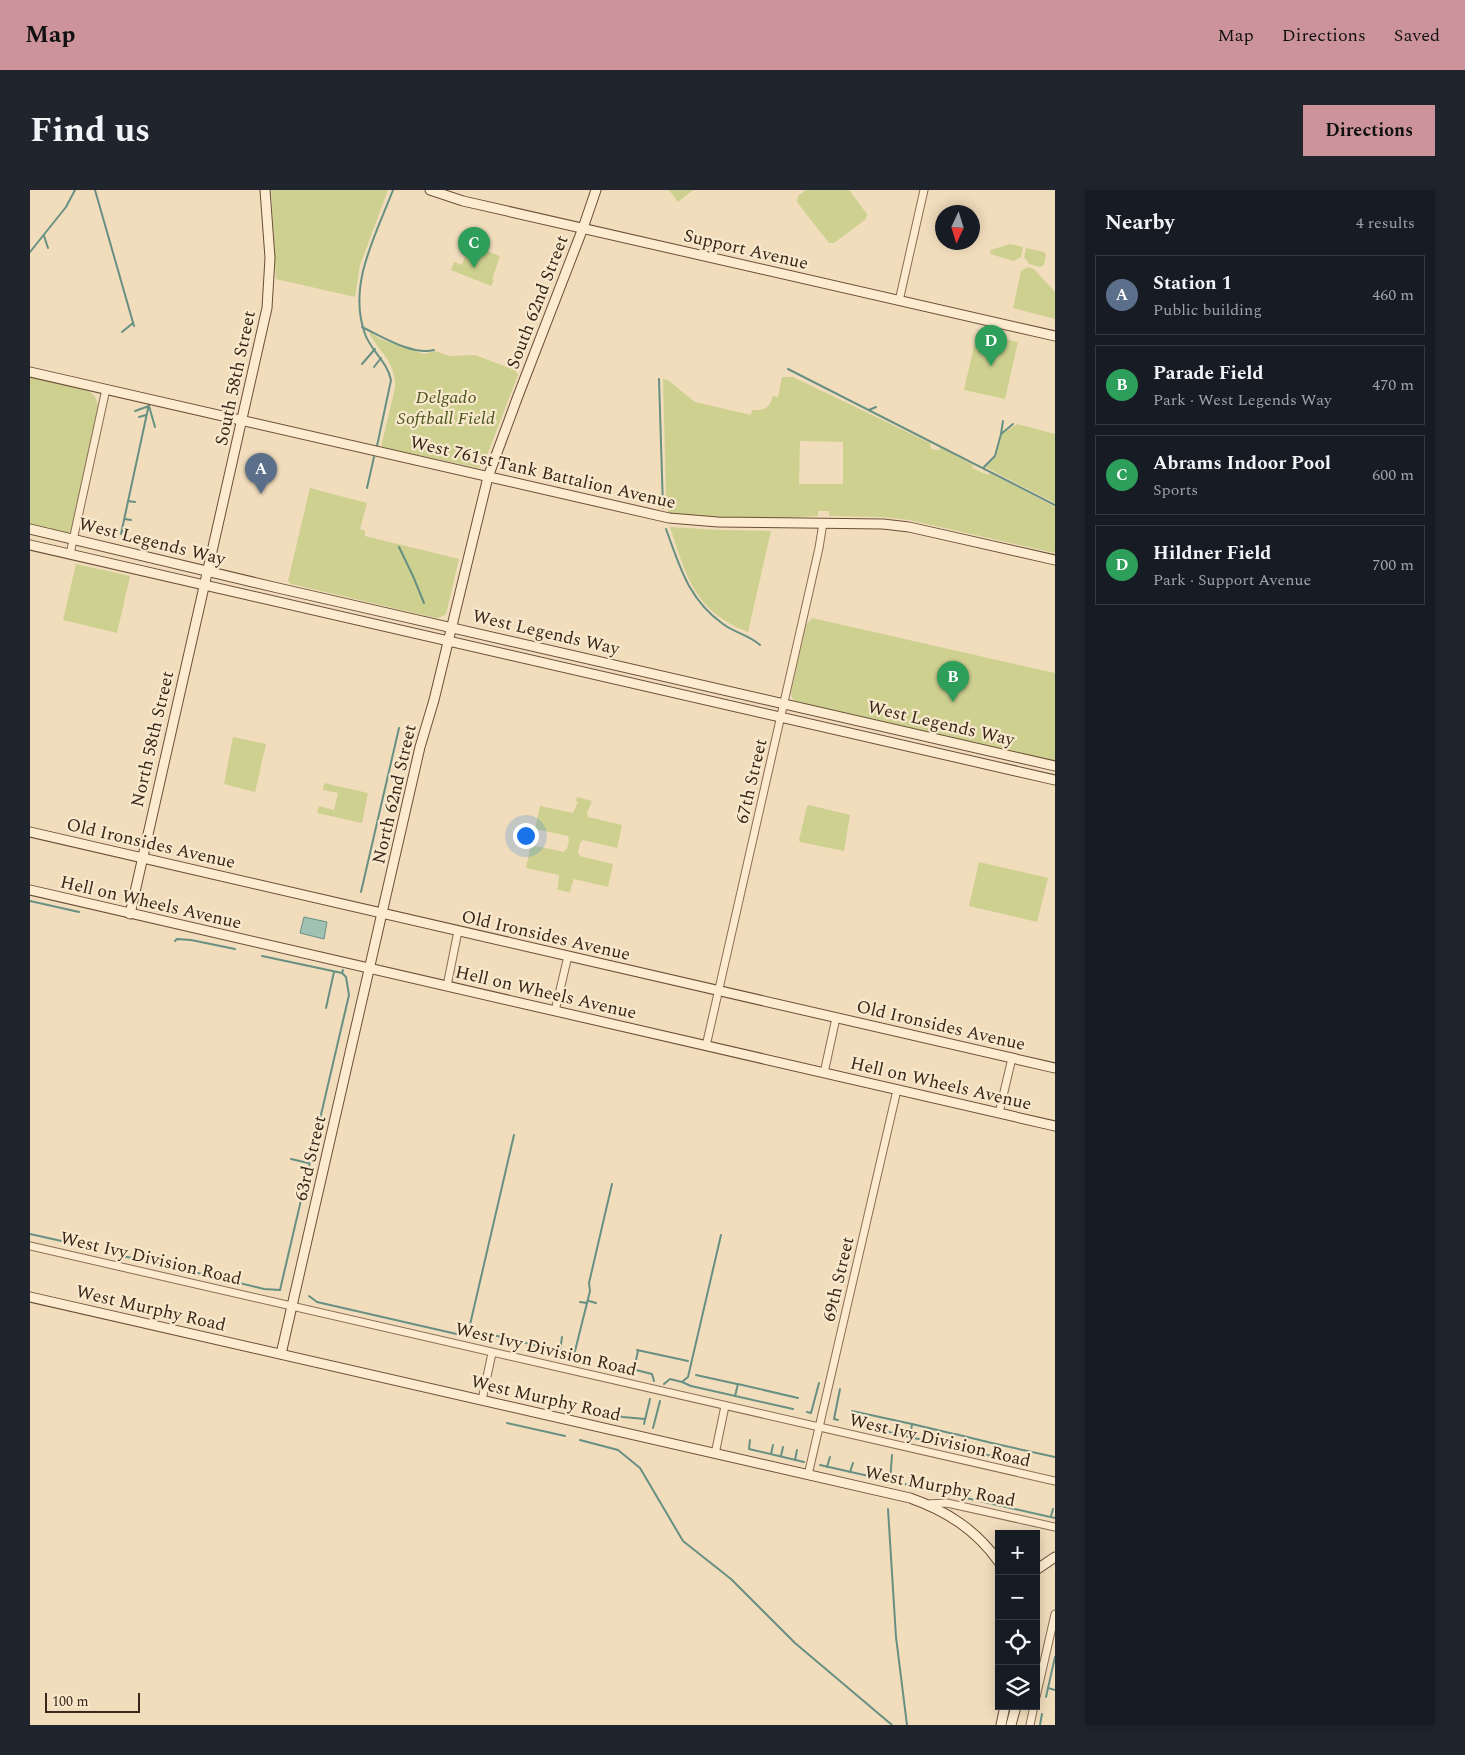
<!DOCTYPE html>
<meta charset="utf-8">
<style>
:root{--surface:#171b24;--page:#20242c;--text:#f1f3f6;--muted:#9ea1a6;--line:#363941;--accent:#cc949a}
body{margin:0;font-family:Spectral,serif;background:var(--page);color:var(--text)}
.controls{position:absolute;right:15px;bottom:15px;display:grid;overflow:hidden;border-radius:0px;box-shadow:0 2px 12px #0003}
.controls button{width:45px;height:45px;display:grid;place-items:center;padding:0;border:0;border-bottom:1px solid var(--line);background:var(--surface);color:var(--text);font:25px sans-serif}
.compass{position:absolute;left:905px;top:15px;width:45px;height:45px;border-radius:50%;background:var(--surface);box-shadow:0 2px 12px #0003;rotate:184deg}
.scale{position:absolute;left:15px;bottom:12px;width:95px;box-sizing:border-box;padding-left:5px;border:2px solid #38261a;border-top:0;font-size:14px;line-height:18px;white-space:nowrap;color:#38261a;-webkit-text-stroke:4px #f8e8cc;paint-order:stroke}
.you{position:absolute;left:495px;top:645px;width:18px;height:18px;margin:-12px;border:4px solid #fff;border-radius:50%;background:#1a73e8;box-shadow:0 0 0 8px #1a73e833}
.badge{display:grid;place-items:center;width:32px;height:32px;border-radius:50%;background:var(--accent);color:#fff;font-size:16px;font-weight:700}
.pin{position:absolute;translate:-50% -41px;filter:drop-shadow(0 1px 2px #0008)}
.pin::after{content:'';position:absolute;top:26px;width:18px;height:15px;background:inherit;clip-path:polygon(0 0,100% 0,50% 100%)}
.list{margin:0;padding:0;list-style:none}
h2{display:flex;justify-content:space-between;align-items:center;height:65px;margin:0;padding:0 20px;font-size:21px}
h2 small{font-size:16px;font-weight:400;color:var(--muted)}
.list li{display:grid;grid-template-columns:32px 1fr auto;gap:15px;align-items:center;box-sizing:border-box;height:80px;margin:0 10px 10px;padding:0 10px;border:1px solid var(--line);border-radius:0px}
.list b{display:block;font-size:19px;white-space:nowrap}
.list p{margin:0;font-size:16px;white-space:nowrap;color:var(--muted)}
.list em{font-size:16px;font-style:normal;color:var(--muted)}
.icon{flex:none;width:28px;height:28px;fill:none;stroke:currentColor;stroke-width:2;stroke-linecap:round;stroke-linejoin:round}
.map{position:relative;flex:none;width:1025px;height:1535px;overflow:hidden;border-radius:0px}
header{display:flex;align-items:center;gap:30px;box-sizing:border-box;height:70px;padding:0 25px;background:var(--accent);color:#111}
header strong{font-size:24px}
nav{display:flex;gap:28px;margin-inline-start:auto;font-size:18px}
.intro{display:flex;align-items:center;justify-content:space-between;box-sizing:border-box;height:120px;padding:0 30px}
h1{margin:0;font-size:35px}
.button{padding:12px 22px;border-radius:0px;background:var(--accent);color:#111;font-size:18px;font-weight:700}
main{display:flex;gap:30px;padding:0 30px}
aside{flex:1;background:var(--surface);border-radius:0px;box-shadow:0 2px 12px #0003}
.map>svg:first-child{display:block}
</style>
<header>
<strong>Map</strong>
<nav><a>Map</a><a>Directions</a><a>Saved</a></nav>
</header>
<div class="intro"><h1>Find us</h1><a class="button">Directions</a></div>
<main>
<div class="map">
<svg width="1025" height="1535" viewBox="0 0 1025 1535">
<rect width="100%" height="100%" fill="#f1ddbc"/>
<g fill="#cdd08f" fill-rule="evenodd">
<path d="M241,0H358L330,75L325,107L246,89Z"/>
<path d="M639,0H663L648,12Z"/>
<path d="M776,0H819L837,24L836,29L804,53H799L767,12L768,6Z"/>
<path d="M440,54L470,66L462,89L464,90L461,96L421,80L424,72L432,75Z"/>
<path d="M980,54L993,57L991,67L984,71L960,64L961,60Z"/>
<path d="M996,58L1014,62L1016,65L1014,75L1010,77L999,74L994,67Z"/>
<path d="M998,77L1004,79L1025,102V129L983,118L991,81Z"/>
<path d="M340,142L350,149L394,164L405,161L419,166L445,165L485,180L488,185L454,273L449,278L351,257L365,198C366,174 352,164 340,145Z"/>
<path d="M947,143L988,152L975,209L934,200Z"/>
<path d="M0,187L58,201C65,205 67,209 68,217L42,338L40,342L35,344L0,337Z"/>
<path d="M752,187H763L900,253L901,259L908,260L911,258L943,275L942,278L958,285L960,283L1025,317V363L879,330L852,327L799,326V321H788V326C738,329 687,331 638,323L636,305L633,189L639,191L665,212L721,225L722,220C734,221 740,218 743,206L748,207ZM770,251L813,252V294H769Z"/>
<path d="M987,234L1025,244V313L955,277L966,267L972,244Z"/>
<path d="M280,298L337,313L330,339L335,341V346L429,369L416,424L411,427L406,428L261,394L258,391Z"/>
<path d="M640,337L690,340L741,341L718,442C665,422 656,386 640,337Z"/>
<path d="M46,374L100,386L87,443L33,430Z"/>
<path d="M782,428L1025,483V572L766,512L762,508L761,503L776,435Z"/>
<path d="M203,547L236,554L225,602L194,594Z"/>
<path d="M294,593L338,603L332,633L287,623L289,616L304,620L308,603L293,600Z"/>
<path d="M547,607L562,611L557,623L558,627L592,635L587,658L553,650L550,653L548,662L550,666L583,674L578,697L544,689L540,701L541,703L526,699L528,698L529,685L496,678L501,655L534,662L536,659H537L539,651L538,646L505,639L510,616L543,623L548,612L546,611Z"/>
<path d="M779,615L820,625L814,661L770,652L769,650L777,616Z"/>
<path d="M949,672L1018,688L1007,732L939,716Z"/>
</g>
<path fill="#a0c2b5" stroke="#679083" d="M274,727L297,732L294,749L270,743Z"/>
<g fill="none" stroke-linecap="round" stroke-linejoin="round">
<g stroke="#679083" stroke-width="2">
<path d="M65,0L104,136"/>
<path d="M14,46L18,58"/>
<path d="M0,62L36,17L45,0"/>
<path d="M332,137C351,146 383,166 404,160"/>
<path d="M92,142L103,133"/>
<path d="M332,174L345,159"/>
<path d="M344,177L351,168"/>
<path d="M758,179L1025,315"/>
<path d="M629,189L633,318"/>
<path d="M839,220L846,217"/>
<path d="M105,221L119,216L125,237"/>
<path d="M109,227L116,225"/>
<path d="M971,244L973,231"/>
<path d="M347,256L361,190C357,171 341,161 335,144C317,95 346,45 363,0"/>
<path d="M953,278L965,266L971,244L983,234"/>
<path d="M337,298L344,267"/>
<path d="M98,311L105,312"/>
<path d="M95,329L101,330"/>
<path d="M636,339C650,377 658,409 693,434C705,443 719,445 730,455"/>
<path d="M92,341L98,343"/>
<path d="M91,344L119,214"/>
<path d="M369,357L383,386L394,413"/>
<path d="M331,702L369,538"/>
<path d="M0,711L49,722"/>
<path d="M145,751L147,749L161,750L205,759"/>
<path d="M232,766L312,783L313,780"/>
<path d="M296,818L304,782"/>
<path d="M261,969L278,973"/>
<path d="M0,1044L45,1054"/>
<path d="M92,1066L102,1068"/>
<path d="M126,1073L234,1099L250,1100"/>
<path d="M250,1100L319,805L316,787L312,783"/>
<path d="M279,1106L287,1112L431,1145L439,1139"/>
<path d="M559,1111L566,1113"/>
<path d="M550,1112L557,1113"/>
<path d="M445,1141L439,1139L484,945"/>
<path d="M459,1144L549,1166"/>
<path d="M530,1161L532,1147"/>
<path d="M544,1165L560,1101L559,1093L582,994"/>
<path d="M570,1171L622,1184L624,1191"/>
<path d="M604,1180L608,1161L607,1160L658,1171"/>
<path d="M666,1185L707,1194"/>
<path d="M652,1192L661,1196L763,1219"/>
<path d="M634,1194L640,1189L652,1192L658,1187L691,1045"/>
<path d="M705,1206L708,1194L768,1208"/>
<path d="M535,1215L538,1216"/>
<path d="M553,1219L593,1227L615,1229"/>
<path d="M822,1221L882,1234"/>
<path d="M777,1222L781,1223L789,1193"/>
<path d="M808,1230L804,1229L810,1199"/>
<path d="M477,1233L535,1246"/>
<path d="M822,1233L867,1244L866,1246"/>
<path d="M614,1234L620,1209"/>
<path d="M623,1238L630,1211"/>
<path d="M867,1244L974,1269"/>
<path d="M925,1244L966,1254"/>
<path d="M880,1247L882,1234L924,1244"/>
<path d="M550,1250L588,1260L610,1278L653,1351L701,1389L765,1453L862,1535"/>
<path d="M720,1250L719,1259L774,1272"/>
<path d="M741,1264L743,1255"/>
<path d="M751,1266L753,1257"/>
<path d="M966,1267V1254L1025,1267"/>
<path d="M765,1270L767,1260"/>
<path d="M790,1275L1025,1328"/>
<path d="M797,1277L800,1267"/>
<path d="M820,1282L823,1273"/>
<path d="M844,1287L846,1278"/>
<path d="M860,1292L862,1265"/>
<path d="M923,1305L926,1297"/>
<path d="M971,1315L973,1308"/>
<path d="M858,1319L866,1447L877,1535"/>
<path d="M1021,1326L1023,1319"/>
<path d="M1018,1498L1025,1500"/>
<path d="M1016,1507L1025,1467"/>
<path d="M1010,1535L1012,1524"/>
</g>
<defs>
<g id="street">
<path d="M869,111L894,0"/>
<path d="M40,364L76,199"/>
<path d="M417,796L428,741"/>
<path d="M525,821L538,766"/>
<path d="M676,856L789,358L793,333"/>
<path d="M794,883L806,828"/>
<path d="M969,923L982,868"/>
<path d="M0,1056L1025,1291"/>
<path d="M452,1210L462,1163"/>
<path d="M685,1264L695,1216"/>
<path d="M778,1285L867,900"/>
<path d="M897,1314L917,1313L1025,1337"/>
<path d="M1006,1507L1025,1424"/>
<path d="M1000,1535L1004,1516"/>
</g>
<g id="secondary">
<path d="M400,0L433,11L1025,146"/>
<path d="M0,182L639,328L688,332L853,334L879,337L1025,370"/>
<path d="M0,339L248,398L1025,576"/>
<path d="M0,355L1025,590"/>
<path d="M0,642L1025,878"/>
<path d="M0,700L1025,936"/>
<path d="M100,724L237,118L240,68L235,0"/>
<path d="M0,1107L880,1308C917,1321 946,1340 969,1372"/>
<path d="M251,1164L390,557L404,510L458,287L488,206L553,38L566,0"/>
<path d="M1006,1380L1025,1367"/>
<path d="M971,1535L975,1516"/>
<path d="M981,1535L986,1516"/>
</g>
</defs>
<use href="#street" stroke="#8a6d54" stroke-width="9"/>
<use href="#secondary" stroke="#6b4e37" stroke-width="11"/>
<use href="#street" stroke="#fcebcf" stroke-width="7"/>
<use href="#secondary" stroke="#fcebcf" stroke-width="9"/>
</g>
<g text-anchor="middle" stroke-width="4.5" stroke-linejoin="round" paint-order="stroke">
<g font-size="18" fill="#38261a" stroke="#f8e8cc">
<text transform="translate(716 59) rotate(13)" y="6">Support Avenue</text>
<text transform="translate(507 112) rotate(-69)" y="6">South 62nd Street</text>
<text transform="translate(205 188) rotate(-78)" y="6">South 58th Street</text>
<text transform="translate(513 282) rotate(13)" y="6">West 761st Tank Battalion Avenue</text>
<text transform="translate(122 351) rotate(14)" y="6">West Legends Way</text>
<text transform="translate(516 442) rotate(13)" y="6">West Legends Way</text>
<text transform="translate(911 533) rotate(13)" y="6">West Legends Way</text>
<text transform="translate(122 549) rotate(-77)" y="6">North 58th Street</text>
<text transform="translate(721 591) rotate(-77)" y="6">67th Street</text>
<text transform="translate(364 604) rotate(-77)" y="6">North 62nd Street</text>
<text transform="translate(121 653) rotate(13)" y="6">Old Ironsides Avenue</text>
<text transform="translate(121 712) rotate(13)" y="6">Hell on Wheels Avenue</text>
<text transform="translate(516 745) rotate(13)" y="6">Old Ironsides Avenue</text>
<text transform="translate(516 802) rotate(13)" y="6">Hell on Wheels Avenue</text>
<text transform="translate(911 835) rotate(13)" y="6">Old Ironsides Avenue</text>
<text transform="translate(911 893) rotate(13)" y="6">Hell on Wheels Avenue</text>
<text transform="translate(280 968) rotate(-77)" y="6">63rd Street</text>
<text transform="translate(121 1068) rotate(13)" y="6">West Ivy Division Road</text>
<text transform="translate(808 1089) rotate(-77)" y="6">69th Street</text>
<text transform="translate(121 1118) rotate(13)" y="6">West Murphy Road</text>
<text transform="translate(516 1159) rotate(13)" y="6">West Ivy Division Road</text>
<text transform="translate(516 1208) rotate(13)" y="6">West Murphy Road</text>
<text transform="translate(910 1250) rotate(13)" y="6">West Ivy Division Road</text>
<text transform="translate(910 1296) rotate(11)" y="6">West Murphy Road</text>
</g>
<g font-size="18" font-style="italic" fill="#4c561f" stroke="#f8e8cc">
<text x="416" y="213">Delgado<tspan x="416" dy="21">Softball Field</tspan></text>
</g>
</g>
</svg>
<div class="controls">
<button>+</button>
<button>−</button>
<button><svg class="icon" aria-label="locate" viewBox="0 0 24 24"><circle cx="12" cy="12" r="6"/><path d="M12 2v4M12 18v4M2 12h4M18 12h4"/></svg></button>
<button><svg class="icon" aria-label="layers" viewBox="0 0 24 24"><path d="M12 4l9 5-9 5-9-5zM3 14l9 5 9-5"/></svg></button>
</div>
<svg class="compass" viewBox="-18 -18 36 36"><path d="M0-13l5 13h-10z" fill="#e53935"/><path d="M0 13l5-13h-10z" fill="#9ea1a6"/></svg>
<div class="scale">100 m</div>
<div class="you"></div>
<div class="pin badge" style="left:231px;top:304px;background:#5c6f8a">A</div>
<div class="pin badge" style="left:923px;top:512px;background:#2e9e5b">B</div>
<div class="pin badge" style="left:444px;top:78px;background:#2e9e5b">C</div>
<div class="pin badge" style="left:961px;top:176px;background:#2e9e5b">D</div>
</div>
<aside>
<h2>Nearby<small>4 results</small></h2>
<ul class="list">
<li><span class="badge" style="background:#5c6f8a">A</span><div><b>Station 1</b><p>Public building</p></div><em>460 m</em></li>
<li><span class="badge" style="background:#2e9e5b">B</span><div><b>Parade Field</b><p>Park · West Legends Way</p></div><em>470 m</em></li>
<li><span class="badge" style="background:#2e9e5b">C</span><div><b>Abrams Indoor Pool</b><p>Sports</p></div><em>600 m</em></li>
<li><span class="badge" style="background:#2e9e5b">D</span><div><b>Hildner Field</b><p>Park · Support Avenue</p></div><em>700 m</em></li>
</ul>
</aside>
</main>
